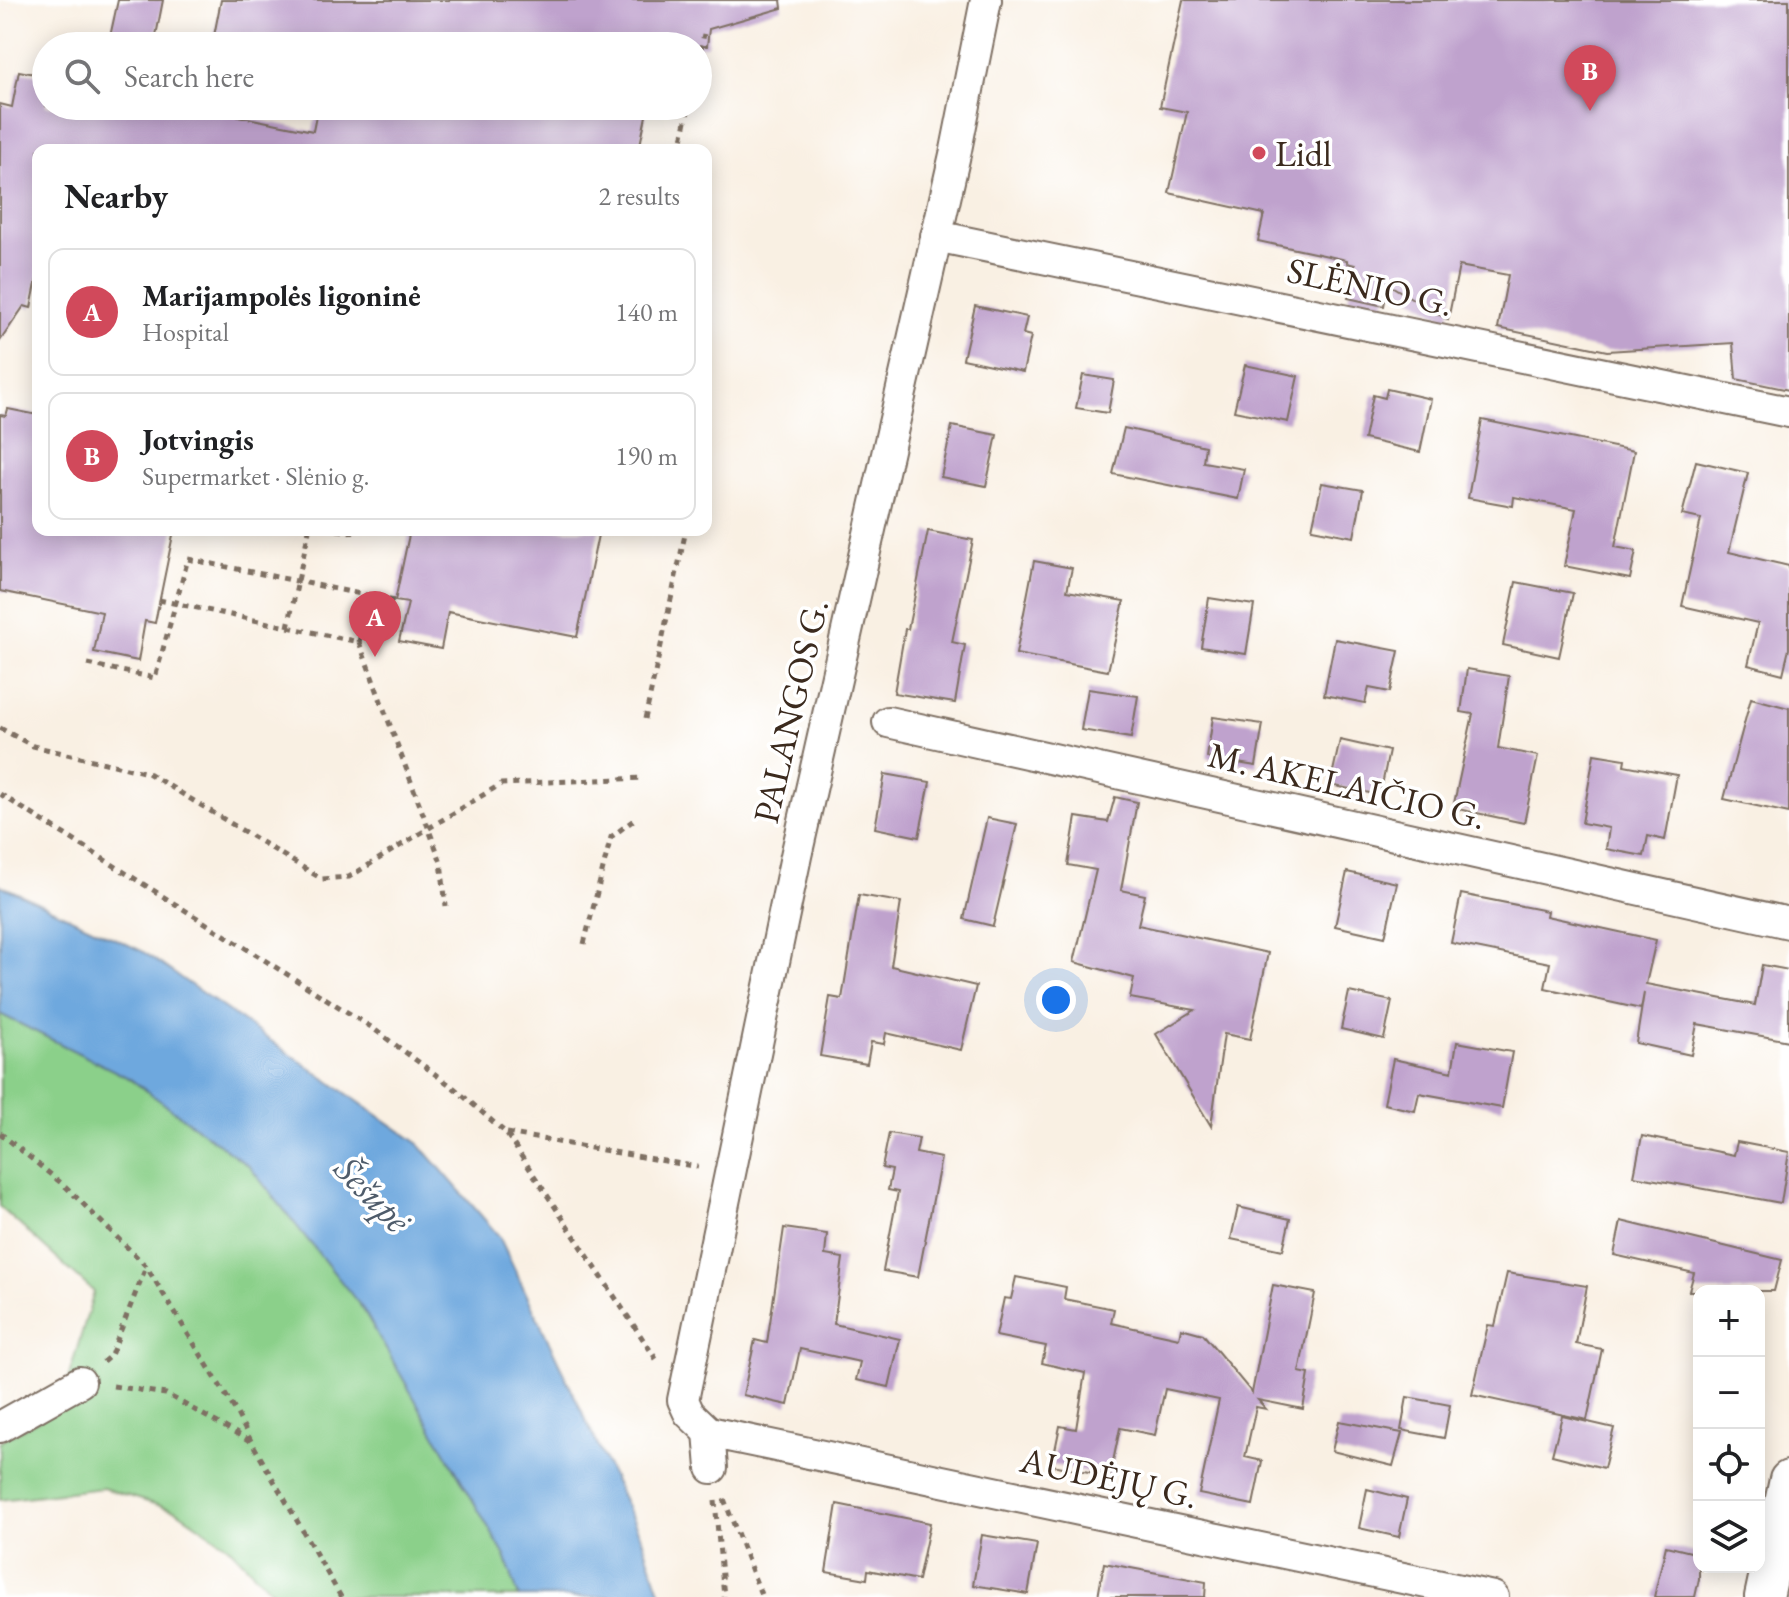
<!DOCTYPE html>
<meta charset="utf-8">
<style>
:root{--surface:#fff;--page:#f2f2f2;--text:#202124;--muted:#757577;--line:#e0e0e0;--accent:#d1495b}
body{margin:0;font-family:"EB Garamond",serif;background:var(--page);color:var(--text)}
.controls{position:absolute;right:24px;bottom:24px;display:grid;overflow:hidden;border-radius:16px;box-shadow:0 4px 20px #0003}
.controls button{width:72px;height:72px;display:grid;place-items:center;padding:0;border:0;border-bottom:2px solid var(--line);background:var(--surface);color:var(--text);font:40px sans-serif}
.you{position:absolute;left:1056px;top:1000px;width:28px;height:28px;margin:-20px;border:6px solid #fff;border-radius:50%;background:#1a73e8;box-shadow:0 0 0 12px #1a73e833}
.badge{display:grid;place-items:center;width:52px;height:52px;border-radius:50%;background:var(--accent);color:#fff;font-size:26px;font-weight:700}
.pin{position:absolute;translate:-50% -66px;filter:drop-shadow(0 2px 4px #0008)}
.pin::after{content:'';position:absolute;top:42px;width:28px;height:24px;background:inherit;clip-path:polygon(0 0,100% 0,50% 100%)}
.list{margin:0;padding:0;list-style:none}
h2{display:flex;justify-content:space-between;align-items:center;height:104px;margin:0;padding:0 32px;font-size:34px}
h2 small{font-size:26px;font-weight:400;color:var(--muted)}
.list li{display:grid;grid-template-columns:52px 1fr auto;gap:24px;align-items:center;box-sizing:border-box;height:128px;margin:0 16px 16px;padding:0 16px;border:2px solid var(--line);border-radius:16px}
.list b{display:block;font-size:30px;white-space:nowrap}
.list p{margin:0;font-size:26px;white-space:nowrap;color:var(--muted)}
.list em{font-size:26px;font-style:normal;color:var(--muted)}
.icon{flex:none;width:44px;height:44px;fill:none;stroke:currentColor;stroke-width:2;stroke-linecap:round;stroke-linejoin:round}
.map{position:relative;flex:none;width:1789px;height:1597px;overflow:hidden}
.search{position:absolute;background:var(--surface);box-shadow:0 4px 20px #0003;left:32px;top:32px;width:680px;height:88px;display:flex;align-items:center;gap:20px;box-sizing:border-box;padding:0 28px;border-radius:44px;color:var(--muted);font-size:30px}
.panel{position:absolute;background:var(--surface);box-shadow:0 4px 20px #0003;left:32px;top:144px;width:680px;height:392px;border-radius:16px}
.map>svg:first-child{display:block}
</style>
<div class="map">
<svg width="1789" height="1597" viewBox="0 0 1789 1597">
<rect width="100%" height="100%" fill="#fff"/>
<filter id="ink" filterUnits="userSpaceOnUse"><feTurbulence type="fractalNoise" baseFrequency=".0125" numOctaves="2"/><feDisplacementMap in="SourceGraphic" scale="16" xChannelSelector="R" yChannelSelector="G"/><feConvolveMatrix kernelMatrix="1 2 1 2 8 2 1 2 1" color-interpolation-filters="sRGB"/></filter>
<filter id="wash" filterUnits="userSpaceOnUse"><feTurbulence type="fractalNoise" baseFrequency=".006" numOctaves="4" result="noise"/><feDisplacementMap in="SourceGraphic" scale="32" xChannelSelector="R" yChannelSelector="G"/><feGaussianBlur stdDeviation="1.8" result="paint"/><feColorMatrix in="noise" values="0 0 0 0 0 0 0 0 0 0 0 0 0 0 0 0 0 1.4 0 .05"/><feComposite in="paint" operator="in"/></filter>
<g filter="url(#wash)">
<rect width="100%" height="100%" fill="#f9f0e3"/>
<path fill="#8bd08a" stroke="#637d54" stroke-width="2" d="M0,1014L129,1078L249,1166L363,1309L505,1556L519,1597H277L228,1546L177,1511L103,1488L0,1500V1441L59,1409L94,1292L0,1207Z"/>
<path fill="#6ea8de" stroke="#54697e" stroke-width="2" d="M0,885L142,951L419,1144L499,1236L642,1539L662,1597H519L505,1556L363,1309L249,1166L129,1078L0,1014Z"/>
<g id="blocks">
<g fill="#bfa2cd">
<path d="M118,0H163L154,46H108Z"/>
<path d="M221,0H781L782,8L709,29L707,46H212Z"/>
<path d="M1183,0H1789V390L1736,379L1733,343L1607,351L1498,328L1508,275L1459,266L1448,320L1388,284L1384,306L1348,298L1355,265L1347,263V260L1258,241L1264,214L1169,193L1187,112L1160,107Z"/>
<path d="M19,71L46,76V106H225L223,113L313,131L318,106H648L639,150H38V274L31,308L24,306L0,341V104L12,107Z"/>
<path d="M975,306L1027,317L1023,334L1031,336L1023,372L963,359Z"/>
<path d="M1245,365L1298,376L1288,422L1234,411Z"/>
<path d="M1083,375L1114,380L1108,413L1076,408Z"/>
<path d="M1387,389L1431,399L1420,452L1364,439L1373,395L1385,398Z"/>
<path d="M8,409L38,415V530H174L155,623L145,621L138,661L94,652L102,612L0,591V415L6,416Z"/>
<path d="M1482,420L1634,451L1615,547L1636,551L1630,579L1564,566L1576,509L1514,497L1513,506L1468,498Z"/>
<path d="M952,426L997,435L986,486L941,477Z"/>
<path d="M1124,428L1205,446L1203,462L1244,469L1238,499L1113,474Z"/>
<path d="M1696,461L1748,473L1729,552L1789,566V649L1783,674L1748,665L1758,623L1682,606L1701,519L1682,515Z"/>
<path d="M1322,483L1363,490L1354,537L1312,529Z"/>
<path d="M410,530H599L577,637L448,612L441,649L399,641L408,603L395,601Z"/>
<path d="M928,531L973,540L952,642L965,645L955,703L894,693L905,629H908Z"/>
<path d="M1034,561L1072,568L1067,591L1124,601L1108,671L1016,654Z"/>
<path d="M1516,582L1573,593L1559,657L1503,645Z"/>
<path d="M1209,598L1254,605L1246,654L1201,647Z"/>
<path d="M1335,639L1399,651L1390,692L1369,688L1365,703L1324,695Z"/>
<path d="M1467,669L1509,676L1498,748L1538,756L1524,823L1453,808L1473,714L1461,712Z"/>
<path d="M1088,689L1138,696L1131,738L1081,730Z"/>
<path d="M1751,698L1789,708V813L1724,799Z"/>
<path d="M1213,717L1263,724L1256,766L1207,758Z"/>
<path d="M1340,740L1389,751L1380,795L1330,785Z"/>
<path d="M1594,754L1625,759L1624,765L1677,775L1665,840L1648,836L1644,856L1606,849L1609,828L1582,823Z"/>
<path d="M885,774L930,782L919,837L875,828Z"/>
<path d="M1115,797L1137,802L1121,890L1145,895L1138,925L1268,953L1250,1039L1224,1034L1211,1126L1156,1034L1195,1010L1130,998L1134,978L1074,962L1096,870L1068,865L1076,817L1108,822Z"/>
<path d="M987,818L1017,824L993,926L964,919Z"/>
<path d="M1347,872L1397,883L1385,937L1335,926Z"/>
<path d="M1461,894L1547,911L1546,916L1656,940L1646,984L1755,1005L1762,965L1789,970V1041L1697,1024L1691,1055L1636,1043L1644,993L1641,1009L1545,988L1550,963L1451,943Z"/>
<path d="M859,895L901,902L891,966L976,986L961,1050L886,1033L884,1044L871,1042L867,1064L820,1056L830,997L842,999Z"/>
<path d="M1349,992L1392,1001L1384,1039L1341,1029Z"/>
<path d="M1457,1042L1512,1052L1502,1108L1419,1093L1415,1111L1384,1104L1393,1059L1452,1072Z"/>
<path d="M889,1133L919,1138L916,1153L941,1158L918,1277L883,1271L898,1192L888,1190L892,1170L882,1168Z"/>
<path d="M1642,1136L1734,1155L1737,1142L1789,1152L1781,1203L1634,1176Z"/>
<path d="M1238,1207L1290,1219L1283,1250L1231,1239Z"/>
<path d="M1621,1221L1782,1260L1774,1291H1689L1694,1273L1614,1255Z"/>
<path d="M784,1228L827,1234L825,1255L843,1258L834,1324L900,1339L889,1387L856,1380L860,1362L800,1349L788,1405L743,1395L755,1340L767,1343Z"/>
<path d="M1507,1273L1587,1286L1576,1344L1602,1349L1587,1420L1472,1395L1488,1325L1495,1326Z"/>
<path d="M1016,1277L1066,1287L1064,1299L1114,1309L1111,1323L1179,1338L1181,1328L1203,1334L1252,1393L1273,1285L1315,1293L1299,1372L1309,1374L1303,1409L1258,1400L1266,1409L1256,1407L1245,1457L1262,1461L1253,1505L1199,1494L1219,1400L1165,1389L1155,1435L1120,1428L1110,1476L1052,1465L1060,1426L1076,1429L1085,1373L1042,1363L1046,1346L996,1336L1004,1298L1011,1299Z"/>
<path d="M1407,1397L1450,1405L1444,1438L1401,1430Z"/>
<path d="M1562,1416L1614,1428L1604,1468L1552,1455Z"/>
<path d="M1339,1421L1402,1433L1393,1466L1332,1451Z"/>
<path d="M1367,1489L1407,1499L1399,1537L1359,1528Z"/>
<path d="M837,1504L930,1523L918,1580L868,1570L867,1579L826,1572Z"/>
<path d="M982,1535L1037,1544L1028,1594L973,1585Z"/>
<path d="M1666,1546L1699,1554V1579L1695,1597H1654Z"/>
<path d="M1104,1563L1206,1582L1205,1597H1098Z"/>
</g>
</g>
</g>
<g filter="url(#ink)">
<use href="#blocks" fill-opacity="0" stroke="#7e6f63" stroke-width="2"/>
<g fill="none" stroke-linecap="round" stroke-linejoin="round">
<defs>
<g id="minor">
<path d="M936,236L1789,412"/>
<path d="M888,722L1789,923"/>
<path d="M0,1427L80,1382"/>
<path d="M709,1432L689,1413L683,1400L796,856L956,150L986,0"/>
<path d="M709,1432L1493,1597"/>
<path d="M709,1432L712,1468"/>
</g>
<path id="tertiary" d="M1764,1597L1789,1480"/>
</defs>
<use href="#minor" stroke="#7e6f63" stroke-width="34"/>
<use href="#tertiary" stroke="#7e6f63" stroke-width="42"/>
<g stroke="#7e6f63" stroke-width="5" stroke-dasharray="6 6" stroke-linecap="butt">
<path d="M698,62L704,34"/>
<path d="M680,150L689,106"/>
<path d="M706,190L709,191"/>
<path d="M337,530L352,532V530"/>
<path d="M159,600L359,642L441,862L446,906"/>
<path d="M288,627L309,530"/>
<path d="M359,642L370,596"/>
<path d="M88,664L155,678L188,559L395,601"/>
<path d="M645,719L686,530"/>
<path d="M0,728L33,746L148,773L322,879L349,877L501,784L644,778"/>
<path d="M0,794L371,1027L454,1088L506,1133L656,1359"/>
<path d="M584,944L611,837L635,819"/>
<path d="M0,1133L66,1187L146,1266L235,1410L251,1441L341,1597"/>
<path d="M507,1133L698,1167"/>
<path d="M103,1362L111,1355L146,1267"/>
<path d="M113,1386L166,1394L250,1441"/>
<path d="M724,1499L762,1597"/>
<path d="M715,1501L724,1597"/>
</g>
<use href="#minor" stroke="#fff" stroke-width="30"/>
<use href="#tertiary" stroke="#fff" stroke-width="38"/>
</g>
</g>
<circle fill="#d1495b" stroke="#fff" stroke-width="3" cx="1259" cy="153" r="8"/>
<g text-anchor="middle" stroke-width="7" stroke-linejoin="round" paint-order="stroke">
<g font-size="36" fill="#3b2a1e" stroke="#fff" text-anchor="start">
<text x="1275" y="166">Lidl</text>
</g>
<g font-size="36" fill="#3b2a1e" stroke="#fff">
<text transform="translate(1370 286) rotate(12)" y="13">SLĖNIO G.</text>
<text transform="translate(790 711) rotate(-77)" y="13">PALANGOS G.</text>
<text transform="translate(1347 785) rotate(13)" y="13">M. AKELAIČIO G.</text>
<text transform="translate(1109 1477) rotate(12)" y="13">AUDĖJŲ G.</text>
</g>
<g font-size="38" font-style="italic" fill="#4f5c6b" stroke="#fff">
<text transform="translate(373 1194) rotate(46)" y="13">Šešupė</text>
</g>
</g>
</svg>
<div class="controls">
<button>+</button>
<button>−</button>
<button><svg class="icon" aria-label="locate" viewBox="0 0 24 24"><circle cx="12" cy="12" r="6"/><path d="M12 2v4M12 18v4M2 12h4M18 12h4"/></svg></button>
<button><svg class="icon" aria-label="layers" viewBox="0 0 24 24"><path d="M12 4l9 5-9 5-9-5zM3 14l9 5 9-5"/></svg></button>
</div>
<div class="you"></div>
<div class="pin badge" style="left:375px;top:657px">A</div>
<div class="pin badge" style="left:1590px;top:111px">B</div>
<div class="search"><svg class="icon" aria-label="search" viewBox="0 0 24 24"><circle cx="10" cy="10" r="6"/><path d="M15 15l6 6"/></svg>Search here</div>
<section class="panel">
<h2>Nearby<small>2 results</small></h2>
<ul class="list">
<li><span class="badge">A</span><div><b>Marijampolės ligoninė</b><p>Hospital</p></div><em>140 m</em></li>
<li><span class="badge">B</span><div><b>Jotvingis</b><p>Supermarket · Slėnio g.</p></div><em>190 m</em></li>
</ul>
</section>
</div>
